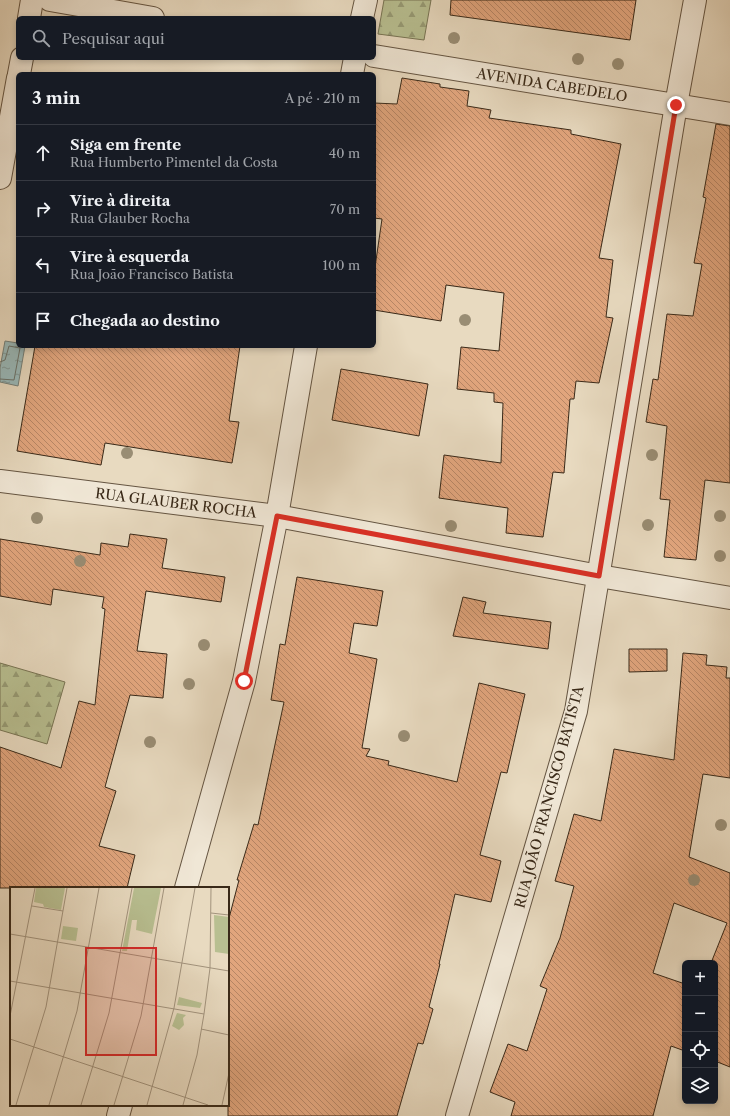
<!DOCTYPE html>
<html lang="pt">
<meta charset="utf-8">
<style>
:root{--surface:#171b24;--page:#20242c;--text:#f1f3f6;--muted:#9ea1a6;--line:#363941}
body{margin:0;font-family:"Libre Caslon Text",serif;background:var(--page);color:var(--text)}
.controls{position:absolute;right:12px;bottom:12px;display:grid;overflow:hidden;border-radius:6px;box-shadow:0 2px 6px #0003}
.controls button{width:36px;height:36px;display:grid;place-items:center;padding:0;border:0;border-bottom:1px solid var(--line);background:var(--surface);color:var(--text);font:20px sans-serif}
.stop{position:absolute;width:12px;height:12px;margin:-9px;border:3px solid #d93025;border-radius:50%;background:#fff}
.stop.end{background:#d93025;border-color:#fff;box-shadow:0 1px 4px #0008}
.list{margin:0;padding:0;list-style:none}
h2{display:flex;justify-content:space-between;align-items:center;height:52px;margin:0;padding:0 16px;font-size:17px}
h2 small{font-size:13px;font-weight:400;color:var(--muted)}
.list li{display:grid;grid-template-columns:26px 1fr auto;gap:12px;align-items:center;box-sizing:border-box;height:56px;padding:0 16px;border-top:1px solid var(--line)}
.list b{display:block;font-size:15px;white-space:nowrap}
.list p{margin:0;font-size:13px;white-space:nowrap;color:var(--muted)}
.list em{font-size:13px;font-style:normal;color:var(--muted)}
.icon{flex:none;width:22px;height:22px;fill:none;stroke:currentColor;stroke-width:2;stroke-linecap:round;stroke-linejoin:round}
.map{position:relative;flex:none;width:730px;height:1116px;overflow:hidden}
.search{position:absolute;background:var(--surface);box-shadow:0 2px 6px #0003;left:16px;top:16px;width:360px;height:44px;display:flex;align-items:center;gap:10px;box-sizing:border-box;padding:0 14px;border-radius:6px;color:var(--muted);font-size:15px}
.panel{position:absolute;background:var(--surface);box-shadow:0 2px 6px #0003;left:16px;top:72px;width:360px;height:276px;border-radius:6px}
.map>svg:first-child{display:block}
</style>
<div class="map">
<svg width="730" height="1116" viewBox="0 0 730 1116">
<defs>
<pattern id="forest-firs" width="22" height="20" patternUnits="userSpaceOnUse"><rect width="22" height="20" fill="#b8bf91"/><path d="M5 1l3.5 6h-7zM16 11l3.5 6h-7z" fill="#979b75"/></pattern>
<pattern id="water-ripples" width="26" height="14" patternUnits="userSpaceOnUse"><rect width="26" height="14" fill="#99b9ba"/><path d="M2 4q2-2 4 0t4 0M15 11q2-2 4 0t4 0" fill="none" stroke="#7e9696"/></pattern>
<pattern id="building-back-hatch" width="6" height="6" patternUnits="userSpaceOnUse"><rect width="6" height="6" fill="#e1a57d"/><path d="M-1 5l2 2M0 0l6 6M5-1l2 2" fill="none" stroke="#b78665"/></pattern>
</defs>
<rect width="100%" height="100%" fill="#e8dac0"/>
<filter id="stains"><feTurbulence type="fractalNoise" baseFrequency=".005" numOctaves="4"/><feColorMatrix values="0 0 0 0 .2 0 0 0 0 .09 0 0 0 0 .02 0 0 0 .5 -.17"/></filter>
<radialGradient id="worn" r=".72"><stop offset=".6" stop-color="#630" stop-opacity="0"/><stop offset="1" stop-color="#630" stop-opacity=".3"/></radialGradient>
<g fill="url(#forest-firs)" stroke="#787454">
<path d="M384,0H431L424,40L378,34Z"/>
<path d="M0,663L65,682L47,744L0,730Z"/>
</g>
<path fill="url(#water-ripples)" stroke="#737f79" d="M5,341L18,343V346H25L18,386L0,382V368Z"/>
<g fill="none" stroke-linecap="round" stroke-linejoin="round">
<path stroke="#697169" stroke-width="1" d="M0,362L5,360L9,346L20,348L14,380L0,379"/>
</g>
<g fill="url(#building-back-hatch)" stroke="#392918">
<path d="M451,0H636L630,40L450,15Z"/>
<path d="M402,78L440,84V87L469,91L467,106L491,110L489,118L571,130V134L621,144L599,258L613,260L606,317L613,318L599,383L576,381L574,399H570L564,473L553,472L543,537L506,533L508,508L439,498L444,455L501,463L503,403L494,402V393L457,389L461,347L499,351L504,293L446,285L441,321L374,310V274L382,219L374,218V103L397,104Z"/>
<path d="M716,124L730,126V483L705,480L696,560L664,557L670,500L660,499L667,426L646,422L653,379L658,380L667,314L693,316L702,264L694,263L706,198L703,197Z"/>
<path d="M35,346H240L229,421L239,422L232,463L105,443L101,465L17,451Z"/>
<path d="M341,369L428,384L419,436L332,420Z"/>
<path d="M130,534L167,539L162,568L225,577L221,602L146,591L137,651L167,654L163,698L130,695L105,787L116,791L99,846L135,855L127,888H0V747L61,768L79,701L95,705L105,609L102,608L104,597L53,589L51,605L0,596V539L100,555L101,543L128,547Z"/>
<path d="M297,577L383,591L377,626L354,623L349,653L377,659L362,748L370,749L366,756L389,761L388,765L457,782L479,683L525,694L507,773L501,772L480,855L501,861L491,902L455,894L439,964H440L429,1007L433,1009L423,1044L418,1043L397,1116H228V922L239,880H237L254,824L258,825L284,702L271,700L280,644L285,645Z"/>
<path d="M463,597L486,602L483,613L551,622L548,649L453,636Z"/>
<path d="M629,649H667V671L629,672Z"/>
<path d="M683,653L707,655L706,665L727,667L726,678H730V778L703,774L689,857L730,873V1067L715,1061V963H711L727,923L674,903L653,973L685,984V1051L671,1046L653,1116H511L515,1102L490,1092L508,1044L527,1051L547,989L540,986L560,938L574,886L555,881L574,814L601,821L614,749L674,760Z"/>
</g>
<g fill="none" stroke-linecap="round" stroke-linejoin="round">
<defs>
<g id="minor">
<path d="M50,0L153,18"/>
<path d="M29,18L32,0"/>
<path d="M362,18L366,0"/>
<path d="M374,56L730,114"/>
<path d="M19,74L22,58"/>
<path d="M352,74L355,58"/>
<path d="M0,178L18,78"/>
<path d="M0,481L277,516L599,576L730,598"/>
<path d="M186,888L244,681L277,516L306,346"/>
<path d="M118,1116L121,1105"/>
<path d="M457,1116L576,711L676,105L695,0"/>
</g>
</defs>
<use href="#minor" stroke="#655542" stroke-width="24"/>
<use href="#minor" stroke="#f0e7d6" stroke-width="22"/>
</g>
<g fill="#998d74">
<circle cx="454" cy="38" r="6"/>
<circle cx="578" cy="59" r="6"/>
<circle cx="618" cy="64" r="6"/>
<circle cx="465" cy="320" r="6"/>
<circle cx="127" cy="453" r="6"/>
<circle cx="652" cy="455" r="6"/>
<circle cx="720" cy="516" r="6"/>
<circle cx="37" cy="518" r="6"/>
<circle cx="648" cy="525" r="6"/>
<circle cx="451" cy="526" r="6"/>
<circle cx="720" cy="556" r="6"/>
<circle cx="80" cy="561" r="6"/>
<circle cx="204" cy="645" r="6"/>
<circle cx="189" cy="684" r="6"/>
<circle cx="404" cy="736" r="6"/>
<circle cx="150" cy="742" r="6"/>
<circle cx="721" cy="825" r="6"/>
<circle cx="694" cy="880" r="6"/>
</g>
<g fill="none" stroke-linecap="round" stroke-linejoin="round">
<path stroke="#d93025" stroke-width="5" d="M244,681L277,516L599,576L676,105"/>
</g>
<g text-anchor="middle" stroke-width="3" stroke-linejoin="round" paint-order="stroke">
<g font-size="14" fill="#392918" stroke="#f0e7d6">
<text transform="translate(552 85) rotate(9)" y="5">AVENIDA CABEDELO</text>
<text transform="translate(176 503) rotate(7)" y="5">RUA GLAUBER ROCHA</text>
<text transform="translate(549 797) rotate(-75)" y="5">RUA JOÃO FRANCISCO BATISTA</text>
</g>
</g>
<g transform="translate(10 887)">
<rect width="219" height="219" fill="#e8dac0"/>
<path d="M26,1H55L51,23L34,20L33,17L24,15ZM124,1H151L142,47L126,43L127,33H122L117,64H112ZM204,28L219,30V67L205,65ZM53,39L68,41L66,54L51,52ZM169,110L192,116L190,121L167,118ZM167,126L176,128L173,131L174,138L169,143L162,139Z" fill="#b8bf91"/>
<path fill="none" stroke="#a2937d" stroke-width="1" d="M22,19L53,24M201,26L219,28M0,47L219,84M0,94L194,127M0,129L25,1M191,142L219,148M0,152L198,218M6,218L36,120L57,1M39,218L67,124L89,1M71,218L99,126L122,1M104,218L131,129L154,1M137,218L164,121L185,1M173,218L187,168L194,127L200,81L201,1M212,218L219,186"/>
<path fill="#d62828" fill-opacity="0.15" stroke="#d62828" stroke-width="2" d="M76,61H146V168H76Z"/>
<rect width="219" height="219" fill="none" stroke="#392918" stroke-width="2"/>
</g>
<rect width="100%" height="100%" filter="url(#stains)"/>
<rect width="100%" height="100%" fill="url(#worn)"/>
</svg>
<div class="controls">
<button>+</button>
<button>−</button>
<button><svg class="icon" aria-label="locate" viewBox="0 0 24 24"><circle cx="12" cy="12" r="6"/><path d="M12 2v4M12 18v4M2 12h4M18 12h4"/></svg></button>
<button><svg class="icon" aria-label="layers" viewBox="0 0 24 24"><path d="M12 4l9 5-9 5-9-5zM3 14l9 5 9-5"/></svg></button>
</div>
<div class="stop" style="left:244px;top:681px"></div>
<div class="stop end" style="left:676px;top:105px"></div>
<div class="search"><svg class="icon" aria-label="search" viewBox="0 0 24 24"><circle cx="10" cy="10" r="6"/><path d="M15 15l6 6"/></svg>Pesquisar aqui</div>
<section class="panel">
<h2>3 min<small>A pé · 210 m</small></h2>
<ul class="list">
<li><svg class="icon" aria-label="ahead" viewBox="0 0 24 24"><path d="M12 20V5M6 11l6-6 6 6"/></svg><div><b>Siga em frente</b><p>Rua Humberto Pimentel da Costa</p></div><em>40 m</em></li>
<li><svg class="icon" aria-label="right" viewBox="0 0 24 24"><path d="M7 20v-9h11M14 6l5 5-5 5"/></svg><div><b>Vire à direita</b><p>Rua Glauber Rocha</p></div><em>70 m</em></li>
<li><svg class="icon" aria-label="left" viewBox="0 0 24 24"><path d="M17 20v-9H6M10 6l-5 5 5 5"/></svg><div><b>Vire à esquerda</b><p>Rua João Francisco Batista</p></div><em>100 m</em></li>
<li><svg class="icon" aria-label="arrive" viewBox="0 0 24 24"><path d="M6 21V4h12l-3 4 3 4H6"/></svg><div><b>Chegada ao destino</b></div></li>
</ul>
</section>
</div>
